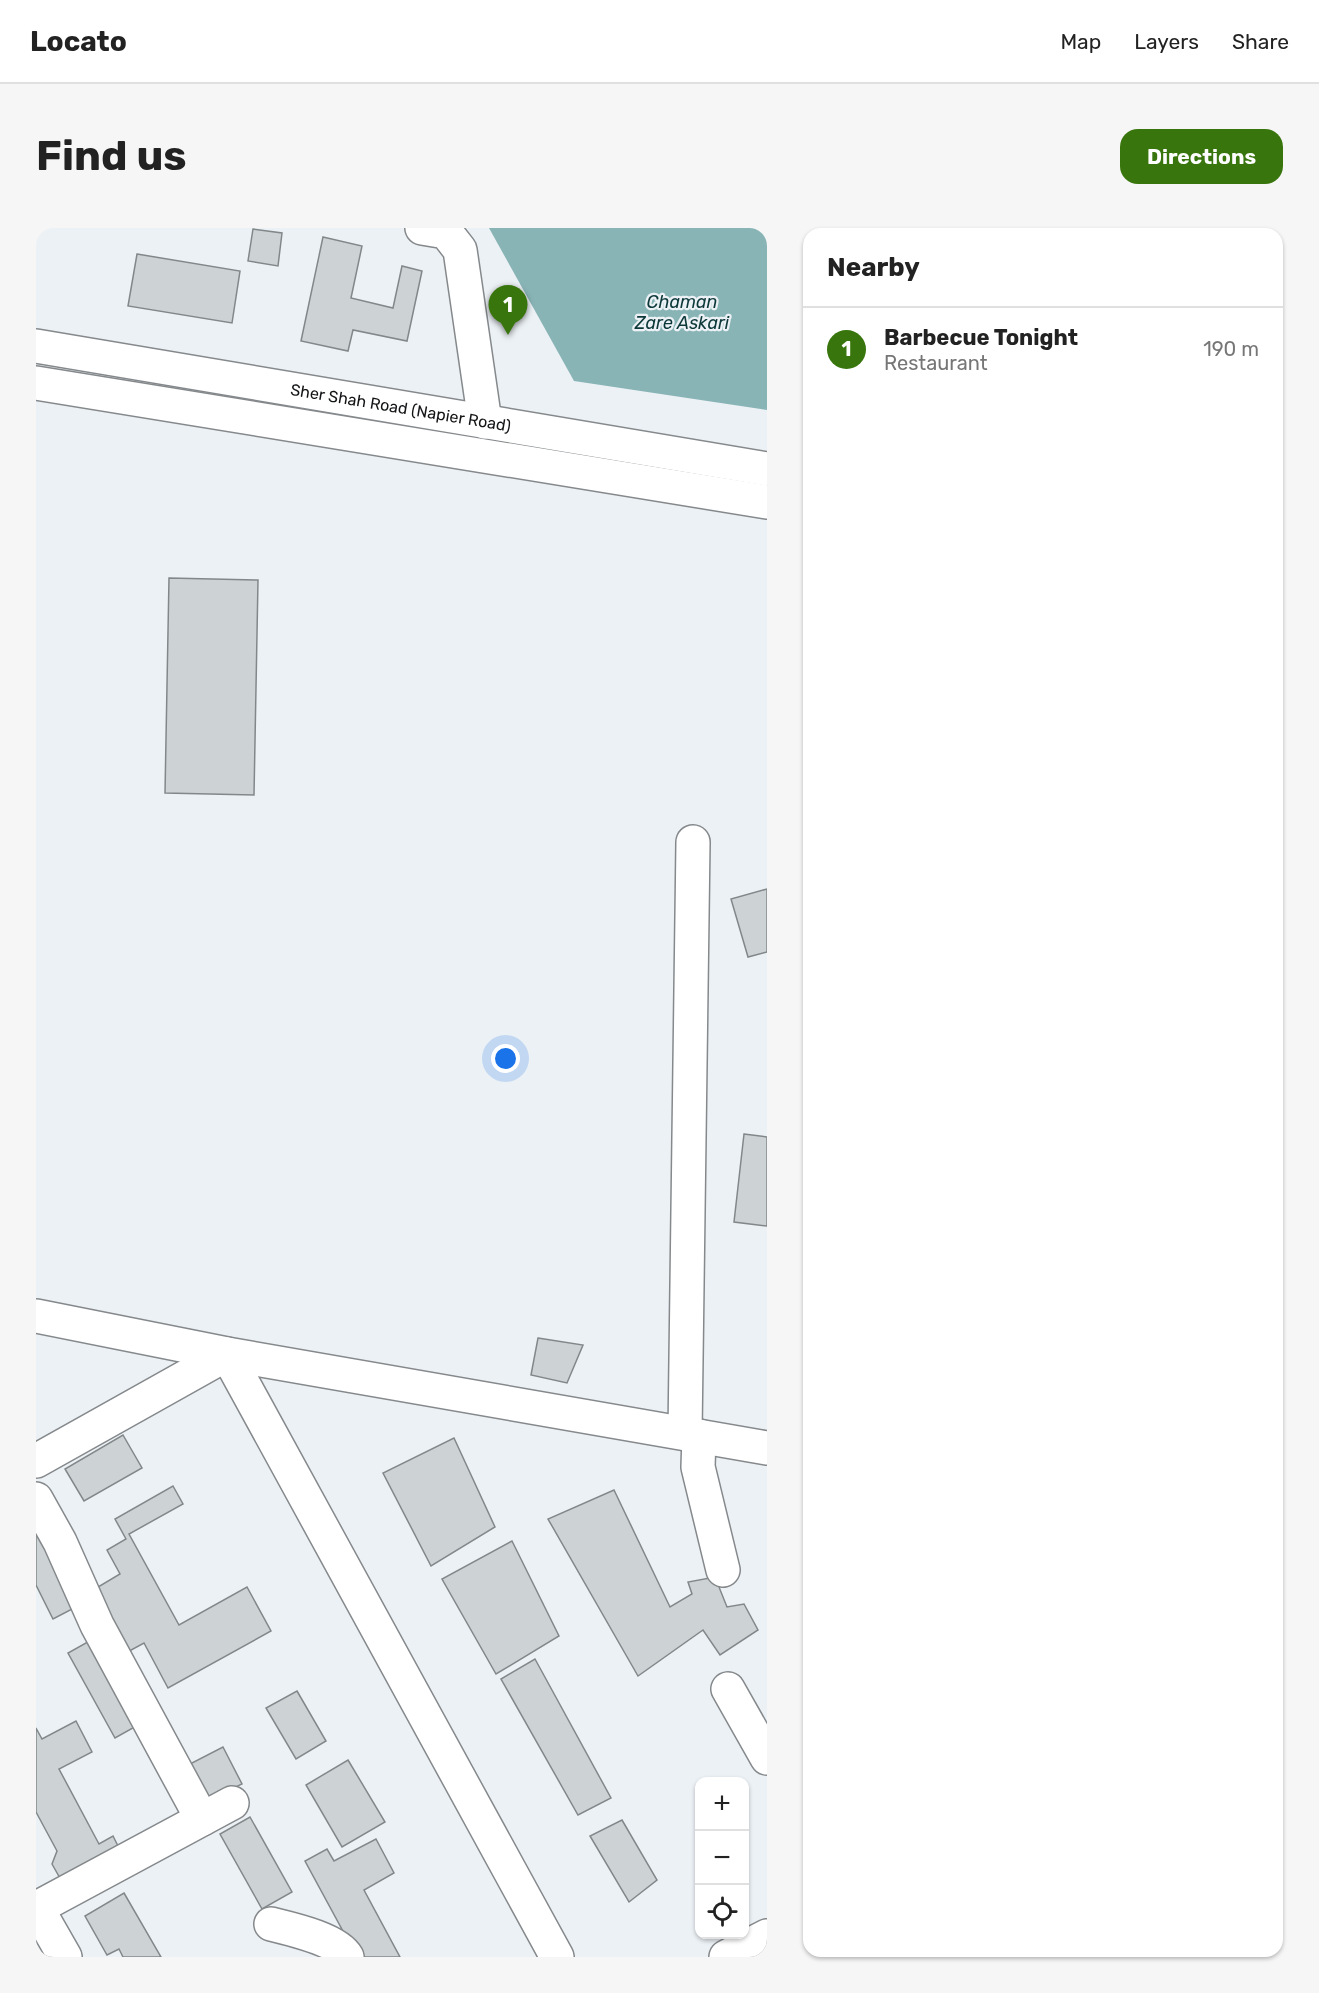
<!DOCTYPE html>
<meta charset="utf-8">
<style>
:root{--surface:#fff;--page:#f6f6f6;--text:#222;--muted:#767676;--line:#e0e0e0;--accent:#38750c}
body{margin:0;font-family:Rubik,sans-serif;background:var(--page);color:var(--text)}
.controls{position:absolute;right:18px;bottom:18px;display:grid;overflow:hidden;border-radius:12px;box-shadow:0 2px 4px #0004}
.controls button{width:54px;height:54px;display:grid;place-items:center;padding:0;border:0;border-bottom:2px solid var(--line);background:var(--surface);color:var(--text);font:30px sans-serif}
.you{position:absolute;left:470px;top:831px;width:21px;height:21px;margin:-15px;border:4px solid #fff;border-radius:50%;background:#1a73e8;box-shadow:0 0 0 9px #1a73e833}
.badge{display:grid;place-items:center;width:39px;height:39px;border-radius:50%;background:var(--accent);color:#fff;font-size:20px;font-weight:700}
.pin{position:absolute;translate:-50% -50px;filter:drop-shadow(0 2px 3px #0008)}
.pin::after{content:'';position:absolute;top:32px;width:21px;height:18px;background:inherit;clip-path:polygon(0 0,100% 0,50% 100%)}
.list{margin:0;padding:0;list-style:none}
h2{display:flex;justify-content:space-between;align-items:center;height:78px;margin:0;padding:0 24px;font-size:26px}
h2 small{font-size:20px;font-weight:400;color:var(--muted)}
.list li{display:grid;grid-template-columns:39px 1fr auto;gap:18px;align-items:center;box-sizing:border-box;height:84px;padding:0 24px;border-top:2px solid var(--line)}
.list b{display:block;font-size:22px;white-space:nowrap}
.list p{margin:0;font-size:20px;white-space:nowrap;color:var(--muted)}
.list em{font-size:20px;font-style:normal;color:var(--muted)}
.icon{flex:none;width:33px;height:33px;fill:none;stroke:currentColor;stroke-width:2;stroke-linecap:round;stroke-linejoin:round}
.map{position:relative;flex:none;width:731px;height:1729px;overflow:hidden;border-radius:18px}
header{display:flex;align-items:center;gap:36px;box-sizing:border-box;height:84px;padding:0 30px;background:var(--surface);border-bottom:2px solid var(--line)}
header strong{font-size:28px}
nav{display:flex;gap:33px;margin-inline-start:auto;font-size:21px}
.intro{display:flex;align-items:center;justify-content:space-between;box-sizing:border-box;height:144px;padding:0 36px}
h1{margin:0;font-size:42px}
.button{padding:15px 27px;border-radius:18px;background:var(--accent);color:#fff;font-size:21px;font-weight:700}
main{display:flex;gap:36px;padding:0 36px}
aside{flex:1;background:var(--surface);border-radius:18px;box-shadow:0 2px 4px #0004}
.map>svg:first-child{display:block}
</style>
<header>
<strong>Locato</strong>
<nav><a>Map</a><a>Layers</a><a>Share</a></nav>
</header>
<div class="intro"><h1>Find us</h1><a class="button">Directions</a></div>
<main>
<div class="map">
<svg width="731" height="1729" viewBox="0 0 731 1729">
<rect width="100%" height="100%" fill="#ecf1f5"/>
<path fill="#89b4b6" d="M453,0H731V182L538,153Z"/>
<g fill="#cdd3d5" stroke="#82888a" stroke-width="1.5">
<path d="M217,1L246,5L242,38L212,33Z"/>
<path d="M287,9L326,18L315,70L357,80L366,38L386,43L371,113L317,102L312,123L265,113Z"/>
<path d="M101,26L204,43L196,95L92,78Z"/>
<path d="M133,350L222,352L218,567L129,565Z"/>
<path d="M731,661V724L712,729L695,671Z"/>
<path d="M708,906L731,909V998L698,994Z"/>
<path d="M502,1110L547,1117L531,1155L495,1147Z"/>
<path d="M87,1207L106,1240L48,1273L29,1241Z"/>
<path d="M418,1210L459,1299L395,1338L347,1245Z"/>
<path d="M137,1258L147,1276L93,1306L143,1397L211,1359L235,1403L132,1460L108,1415L86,1427L52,1365L84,1346L71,1322L90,1311L79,1291Z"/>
<path d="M578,1262L634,1379L656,1366L652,1354L679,1349L691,1379L708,1376L722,1402L684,1427L667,1402L602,1448L512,1291Z"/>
<path d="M0,1298L42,1378L17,1391L0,1357Z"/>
<path d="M476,1313L523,1408L460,1446L406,1351Z"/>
<path d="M57,1411L104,1496L79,1510L32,1425Z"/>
<path d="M499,1431L575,1570L542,1587L465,1451Z"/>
<path d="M261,1463L290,1513L260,1531L230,1480Z"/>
<path d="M40,1493L56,1524L23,1541L63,1616L77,1608L87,1628L29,1659L16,1636L21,1623L0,1584V1500L6,1511Z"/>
<path d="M187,1519L206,1556L169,1574L150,1538Z"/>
<path d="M312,1532L349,1594L306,1619L270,1557Z"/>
<path d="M214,1589L256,1664L226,1681L184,1606Z"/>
<path d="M586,1592L621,1652L593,1674L554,1608Z"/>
<path d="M340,1611L358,1645L328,1662L364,1729H321L269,1633L291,1621L298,1633Z"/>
<path d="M88,1665L125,1729H87L83,1721L71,1727L49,1688Z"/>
</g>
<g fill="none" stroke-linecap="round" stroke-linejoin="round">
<defs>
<g id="minor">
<path d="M386,0L410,4L424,22L449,194"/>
<path d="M0,1088L191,1126L731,1220"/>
<path d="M649,1205L657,614"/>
<path d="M663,1208L662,1239L687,1342"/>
<path d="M0,1233L191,1126L521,1729"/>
<path d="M0,1271L24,1314L61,1397L166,1591"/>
<path d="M692,1461L731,1530"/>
<path d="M235,1696C255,1701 301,1711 311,1729"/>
<path d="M29,1729L1,1680L196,1575"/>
<path d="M690,1729L731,1708"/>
</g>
<g id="major">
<path id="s1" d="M0,118L731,241"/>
<path d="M0,155L731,274"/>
</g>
</defs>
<use href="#minor" stroke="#85898c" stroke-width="36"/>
<use href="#major" stroke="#85898c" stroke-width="36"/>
<use href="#minor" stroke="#fff" stroke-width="33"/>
<use href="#major" stroke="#fff" stroke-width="33"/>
</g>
<g text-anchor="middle" stroke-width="4.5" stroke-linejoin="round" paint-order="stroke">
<g font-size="16" fill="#131416" stroke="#ecf1f5">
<text dy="6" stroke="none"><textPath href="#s1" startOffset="370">Sher Shah Road (Napier Road)</textPath></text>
</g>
<g font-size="18" font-style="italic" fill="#0d383a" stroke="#ecf1f5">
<text x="646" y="80">Chaman<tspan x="646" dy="21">Zare Askari</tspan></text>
</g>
</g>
</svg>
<div class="controls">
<button>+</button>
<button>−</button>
<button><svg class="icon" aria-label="locate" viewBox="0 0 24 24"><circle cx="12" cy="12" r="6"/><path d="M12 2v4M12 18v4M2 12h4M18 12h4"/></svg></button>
</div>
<div class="you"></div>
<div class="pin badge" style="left:472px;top:107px">1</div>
</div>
<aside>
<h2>Nearby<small></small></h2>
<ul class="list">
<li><span class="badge">1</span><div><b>Barbecue Tonight</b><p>Restaurant</p></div><em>190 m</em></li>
</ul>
</aside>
</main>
